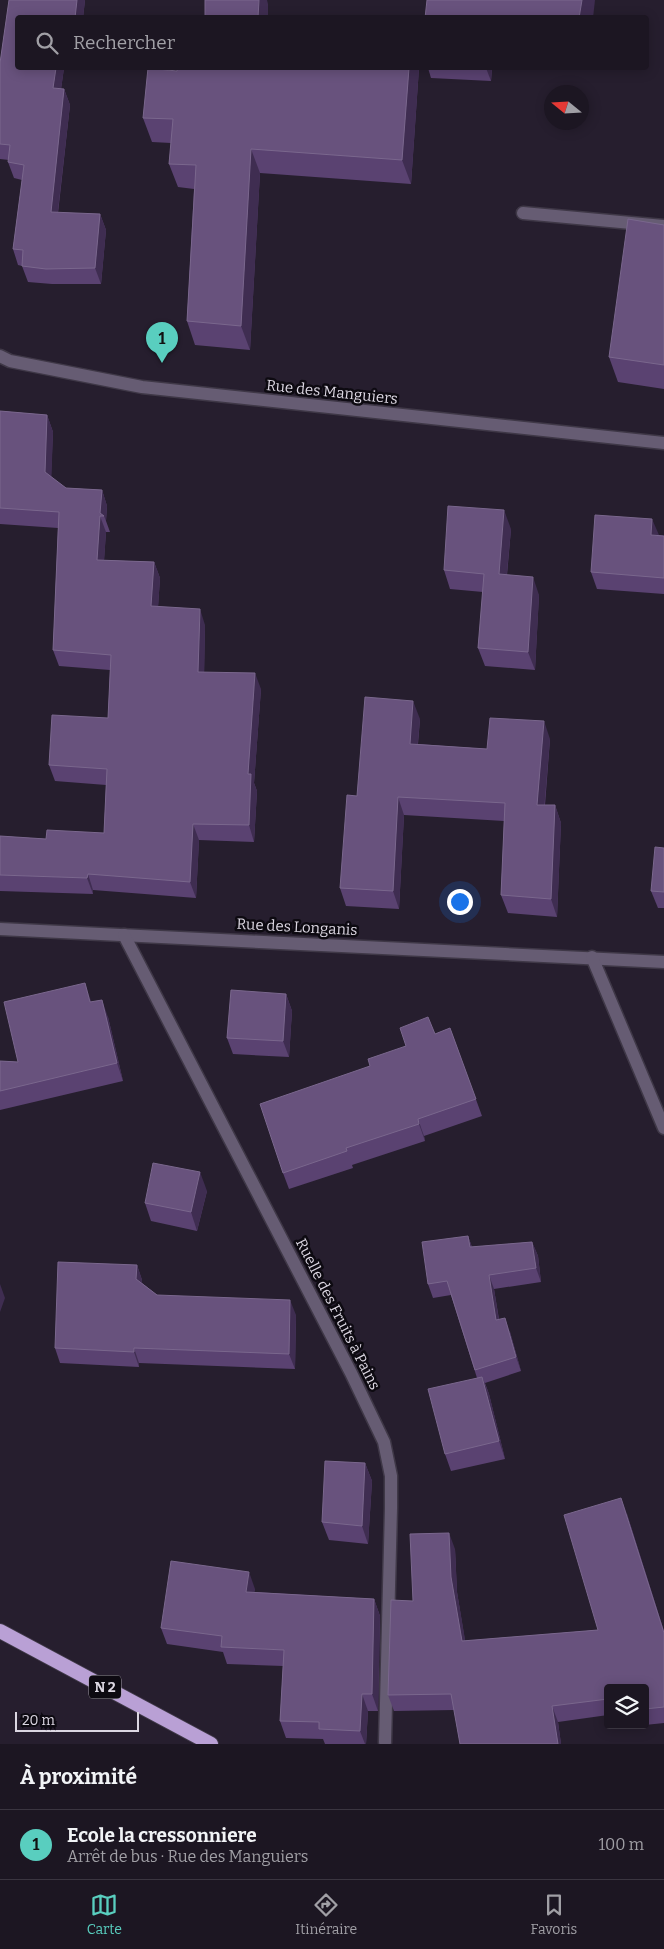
<!DOCTYPE html>
<html lang="fr">
<meta charset="utf-8">
<style>
:root{--surface:#1c1622;--page:#251f2a;--text:#f1f3f6;--muted:#a09fa5;--line:#3a3540;--accent:#59cebf}
body{margin:0;font-family:Bitter,serif;background:var(--page);color:var(--text)}
.controls{position:absolute;right:15px;bottom:15px;display:grid;overflow:hidden;border-radius:5px;box-shadow:0 2px 12px #0003}
.controls button{width:45px;height:45px;display:grid;place-items:center;padding:0;border:0;border-bottom:1px solid var(--line);background:var(--surface);color:var(--text);font:25px sans-serif}
.compass{position:absolute;left:544px;top:85px;width:45px;height:45px;border-radius:50%;background:var(--surface);box-shadow:0 2px 12px #0003;rotate:288deg}
.scale{position:absolute;left:15px;bottom:12px;width:124px;box-sizing:border-box;padding-left:5px;border:2px solid #dcd7e2;border-top:0;font-size:14px;line-height:18px;white-space:nowrap;color:#dcd7e2;-webkit-text-stroke:4px #0d0a11;paint-order:stroke}
.you{position:absolute;left:459px;top:901px;width:18px;height:18px;margin:-12px;border:4px solid #fff;border-radius:50%;background:#1a73e8;box-shadow:0 0 0 8px #1a73e833}
.badge{display:grid;place-items:center;width:32px;height:32px;border-radius:50%;background:var(--accent);color:#111;font-size:16px;font-weight:700}
.pin{position:absolute;translate:-50% -41px;filter:drop-shadow(0 1px 2px #0008)}
.pin::after{content:'';position:absolute;top:26px;width:18px;height:15px;background:inherit;clip-path:polygon(0 0,100% 0,50% 100%)}
.list{margin:0;padding:0;list-style:none}
h2{display:flex;justify-content:space-between;align-items:center;height:65px;margin:0;padding:0 20px;font-size:21px}
h2 small{font-size:16px;font-weight:400;color:var(--muted)}
.list li{display:grid;grid-template-columns:32px 1fr auto;gap:15px;align-items:center;box-sizing:border-box;height:70px;padding:0 20px;border-top:1px solid var(--line)}
.list b{display:block;font-size:19px;white-space:nowrap}
.list p{margin:0;font-size:16px;white-space:nowrap;color:var(--muted)}
.list em{font-size:16px;font-style:normal;color:var(--muted)}
.icon{flex:none;width:28px;height:28px;fill:none;stroke:currentColor;stroke-width:2;stroke-linecap:round;stroke-linejoin:round}
.map{position:relative;flex:none;width:664px;height:1744px;overflow:hidden}
.search{position:absolute;background:var(--surface);box-shadow:0 2px 12px #0003;left:15px;right:15px;top:15px;height:55px;display:flex;align-items:center;gap:12px;box-sizing:border-box;padding:0 18px;border-radius:5px;color:var(--muted);font-size:19px}
.sheet{height:135px;background:var(--surface)}
nav{display:flex;justify-content:space-around;align-items:center;box-sizing:border-box;height:70px;border-top:1px solid var(--line);background:var(--surface);font-size:14px;color:var(--muted)}
nav a{display:grid;justify-items:center;gap:2px}
nav .on{color:var(--accent)}
.map>svg:first-child{display:block}
</style>
<div class="map">
<svg width="664" height="1744" viewBox="0 0 664 1744">
<rect width="100%" height="100%" fill="#261e2e"/>
<g fill="none" stroke-linecap="round" stroke-linejoin="round">
<defs>
<g id="minor">
<path d="M523,213L664,226"/>
<path d="M0,356L10,361L142,387L664,443"/>
<path d="M0,929L664,962"/>
<path d="M124,935L351,1373L384,1442L391,1476V1508L385,1742"/>
<path d="M592,957L664,1128"/>
</g>
<path id="trunk" d="M0,1631L211,1744"/>
</defs>
<use href="#minor" stroke="#3f3847" stroke-width="15"/>
<use href="#trunk" stroke="#3f3847" stroke-width="16"/>
<use href="#minor" stroke="#665c73" stroke-width="12"/>
<use href="#trunk" stroke="#b9a0d5" stroke-width="14"/>
</g>
<g fill="#5a4271">
<path d="M9,0H85L83,18H18V68H64L61,89H64L70,105L58,213L100,214L106,230L101,284H52L28,282L22,266L18,265L13,249L22,180L14,178L8,162L9,160L0,159V63Z"/>
<path d="M419,68L411,184L260,173L250,350L195,345L187,321L194,189L178,187L169,164L171,143L152,142L143,118L177,71Z"/>
<path d="M428,68H492L491,81L431,78Z"/>
<path d="M664,225V389L618,382L609,357Z"/>
<path d="M0,411L47,415L53,432L51,477L66,488L102,490L107,506L106,521L110,532H106L104,560L154,562L160,578L158,607L205,625L204,672L261,689L254,783L257,791L254,842L199,840L196,898L93,890V894L0,891V836L46,839L104,833L106,785L55,781L49,765L108,718L110,670L59,666L53,650L58,528L0,524Z"/>
<path d="M511,529L507,575L539,595L535,670L485,666L478,648L483,592L450,589L444,570Z"/>
<path d="M659,535L664,536V594L597,589L591,572Z"/>
<path d="M420,719L418,744L487,749L550,739L545,805H555L561,823L557,917L508,913L501,895L504,821L404,815L399,909L346,906L340,888L357,796Z"/>
<path d="M664,848V908H658L651,891Z"/>
<path d="M286,994L292,1011L289,1057L233,1054L227,1038Z"/>
<path d="M92,1002L108,1017L123,1081L0,1110V1061L18,1062Z"/>
<path d="M450,1028L482,1116L424,1136L425,1141L352,1165L353,1168L289,1189L283,1173L370,1066L406,1046Z"/>
<path d="M207,1191L197,1231L151,1221L145,1203Z"/>
<path d="M468,1236L472,1247L532,1242L538,1256L541,1282L494,1289L499,1319L510,1332L521,1371L485,1383L489,1394L505,1459L451,1471L445,1454L477,1378L451,1295L433,1298L428,1284Z"/>
<path d="M137,1265L142,1280V1283L157,1295L296,1315L295,1369L139,1363V1367L60,1363L55,1348Z"/>
<path d="M365,1463L372,1481L368,1544L329,1540L322,1522Z"/>
<path d="M627,1514L664,1631V1723L645,1725V1688H608V1715L558,1722L561,1744H460L454,1710L394,1711L388,1695L455,1549L457,1592L465,1641L598,1630Z"/>
<path d="M255,1589L254,1592L374,1599L380,1616L378,1711H368L366,1744H325L323,1739L286,1738L280,1721L283,1666L227,1664L223,1652L167,1644L161,1628Z"/>
</g>
<g fill="#3f2d51">
<path d="M77,0H85L83,18H75Z"/>
<path d="M259,0H267L268,4V18H258Z"/>
<path d="M582,0H595L593,18H579Z"/>
<path d="M56,68H64L59,104L53,88Z"/>
<path d="M409,68H419L411,184L402,160Z"/>
<path d="M486,68H492L491,81Z"/>
<path d="M64,89L70,105L56,228L51,212Z"/>
<path d="M251,149L260,173L250,350L241,326Z"/>
<path d="M100,214L106,230L101,284L95,268Z"/>
<path d="M47,415L53,432L51,488L45,472Z"/>
<path d="M102,490L107,506L106,521L104,516L100,513Z"/>
<path d="M504,510L511,529L505,593L499,574Z"/>
<path d="M100,516L106,532L103,576L97,560Z"/>
<path d="M652,519L659,535H651Z"/>
<path d="M154,562L160,578L157,622L151,606Z"/>
<path d="M533,577L539,595L535,670L528,652Z"/>
<path d="M200,609L205,625L204,688L198,672Z"/>
<path d="M255,673L261,689L254,783L257,791L254,842L249,825L248,774Z"/>
<path d="M413,701L420,719L416,762L410,744Z"/>
<path d="M544,721L550,739L543,822L537,805Z"/>
<path d="M398,797L404,815L399,909L393,891Z"/>
<path d="M555,805L561,823L557,917L551,899Z"/>
<path d="M193,824L199,840L196,898L190,882Z"/>
<path d="M88,874L93,890V894L87,878Z"/>
<path d="M85,983L91,1001L96,1020L90,1002Z"/>
<path d="M286,994L292,1011L289,1057L283,1041Z"/>
<path d="M102,1000L108,1017L123,1081L117,1063Z"/>
<path d="M418,1119L424,1136L425,1141L419,1124Z"/>
<path d="M200,1172L207,1191L197,1231L191,1212Z"/>
<path d="M468,1236L473,1250L470,1247Z"/>
<path d="M532,1242L538,1256L541,1282L536,1268Z"/>
<path d="M137,1265L142,1280V1294L136,1279Z"/>
<path d="M489,1275L494,1289L501,1334L496,1320Z"/>
<path d="M0,1284L5,1298L0,1312Z"/>
<path d="M290,1300L296,1315L295,1369L289,1354Z"/>
<path d="M505,1318L510,1332L521,1371L516,1357Z"/>
<path d="M134,1348L139,1363V1367L134,1352Z"/>
<path d="M482,1377L489,1394L505,1459L499,1441Z"/>
<path d="M365,1463L372,1481L368,1544L362,1526Z"/>
<path d="M621,1498L627,1514L664,1631V1633Z"/>
<path d="M449,1533L455,1549L457,1592L468,1657L462,1641L451,1577Z"/>
<path d="M249,1572L255,1589L252,1609L246,1592Z"/>
<path d="M374,1599L380,1616L378,1711L372,1694Z"/>
<path d="M362,1694L368,1711L366,1744H365L360,1731Z"/>
<path d="M552,1706L558,1722L561,1744H558Z"/>
</g>
<g fill="#68527d" stroke="#7a678d">
<path d="M9,0H77L75,18H18V68H56L53,88L64,89L51,212L100,214L95,268L46,269L22,266L23,250L13,249L24,165L8,162L10,145L0,144V63Z"/>
<path d="M205,0H259L258,18H205Z"/>
<path d="M427,0H582L579,18H425Z"/>
<path d="M148,68L177,71V68H409L402,160L251,149L241,326L187,321L196,165L169,164L173,119L143,118Z"/>
<path d="M628,219L664,225V365L609,357Z"/>
<path d="M0,411L47,415L45,472L66,488L102,490L100,513L104,516H100L97,560L154,562L151,606L200,609L198,672L255,673L248,774H251L249,825L193,824L190,882L88,874L87,878L0,875V836L46,839L47,830L104,833L107,769L49,765L52,715L108,718L111,655L53,650L59,512L0,508Z"/>
<path d="M448,506L504,510L499,574L533,577L528,652L478,648L484,574L444,570Z"/>
<path d="M595,515L652,519L651,535L664,536V578L591,572Z"/>
<path d="M365,697L413,701L410,744L487,749L490,718L544,721L537,805H555L551,899L501,895L505,803L398,797L393,891L340,888L347,795L357,796Z"/>
<path d="M655,847L664,848V892L651,891Z"/>
<path d="M85,983L90,1002L102,1000L117,1063L0,1091V1061L18,1062L4,1002Z"/>
<path d="M231,990L286,994L283,1041L227,1038Z"/>
<path d="M428,1017L435,1034L450,1028L476,1099L418,1119L419,1124L346,1148L347,1151L283,1173L260,1104L370,1066L368,1059L406,1046L400,1028Z"/>
<path d="M153,1163L200,1172L191,1212L145,1203Z"/>
<path d="M468,1236L470,1247L532,1242L536,1268L489,1275L496,1320L505,1318L516,1357L475,1370L447,1281L428,1284L422,1242Z"/>
<path d="M58,1262L137,1265L136,1279L157,1295L290,1300L289,1354L134,1348V1352L55,1348Z"/>
<path d="M482,1377L499,1441L445,1454L428,1389Z"/>
<path d="M325,1461L365,1463L362,1526L322,1522Z"/>
<path d="M621,1498L664,1633V1707L645,1709V1688H608V1699L552,1706L558,1744H460L451,1694L388,1695L391,1600L413,1601L410,1534L449,1533L451,1577L462,1641L598,1630L564,1515Z"/>
<path d="M171,1561L249,1572L246,1592L374,1599L372,1694H362L360,1731L319,1729V1722L280,1721L284,1650L221,1647L222,1636L161,1628Z"/>
</g>
<g text-anchor="middle" stroke-width="5" stroke-linejoin="round" paint-order="stroke">
<rect fill="#0d0a11" stroke="#9e9aa3" stroke-width="1" x="89" y="1675.5" width="32" height="23" rx="4"/>
<g font-size="14" font-weight="bold" fill="#dcd7e2">
<text x="105" y="1692">N 2</text>
</g>
<g font-size="15" fill="#dcd7e2" stroke="#0d0a11">
<text transform="translate(332 392) rotate(6)" y="5">Rue des Manguiers</text>
<text transform="translate(297 927) rotate(3)" y="5">Rue des Longanis</text>
<text transform="translate(338 1314) rotate(63)" y="5">Ruelle des Fruits à Pains</text>
</g>
</g>
</svg>
<div class="controls">
<button><svg class="icon" aria-label="layers" viewBox="0 0 24 24"><path d="M12 4l9 5-9 5-9-5zM3 14l9 5 9-5"/></svg></button>
</div>
<svg class="compass" viewBox="-18 -18 36 36"><path d="M0-13l5 13h-10z" fill="#e53935"/><path d="M0 13l5-13h-10z" fill="#a09fa5"/></svg>
<div class="scale">20 m</div>
<div class="you"></div>
<div class="pin badge" style="left:162px;top:363px">1</div>
<div class="search"><svg class="icon" aria-label="search" viewBox="0 0 24 24"><circle cx="10" cy="10" r="6"/><path d="M15 15l6 6"/></svg>Rechercher</div>
</div>
<section class="sheet">
<h2>À proximité<small></small></h2>
<ul class="list">
<li><span class="badge">1</span><div><b>Ecole la cressonniere</b><p>Arrêt de bus · Rue des Manguiers</p></div><em>100 m</em></li>
</ul>
</section>
<nav>
<a class="on"><svg class="icon" aria-label="map" viewBox="0 0 24 24"><path d="M3 6l6-2 6 2 6-2v14l-6 2-6-2-6 2zM9 4v14M15 6v14"/></svg>Carte</a>
<a><svg class="icon" aria-label="directions" viewBox="0 0 24 24"><path d="M12 3l9 9-9 9-9-9zM9 14v-3h6M13 9l2 2-2 2"/></svg>Itinéraire</a>
<a><svg class="icon" aria-label="saved" viewBox="0 0 24 24"><path d="M7 4h10v16l-5-4-5 4z"/></svg>Favoris</a>
</nav>
